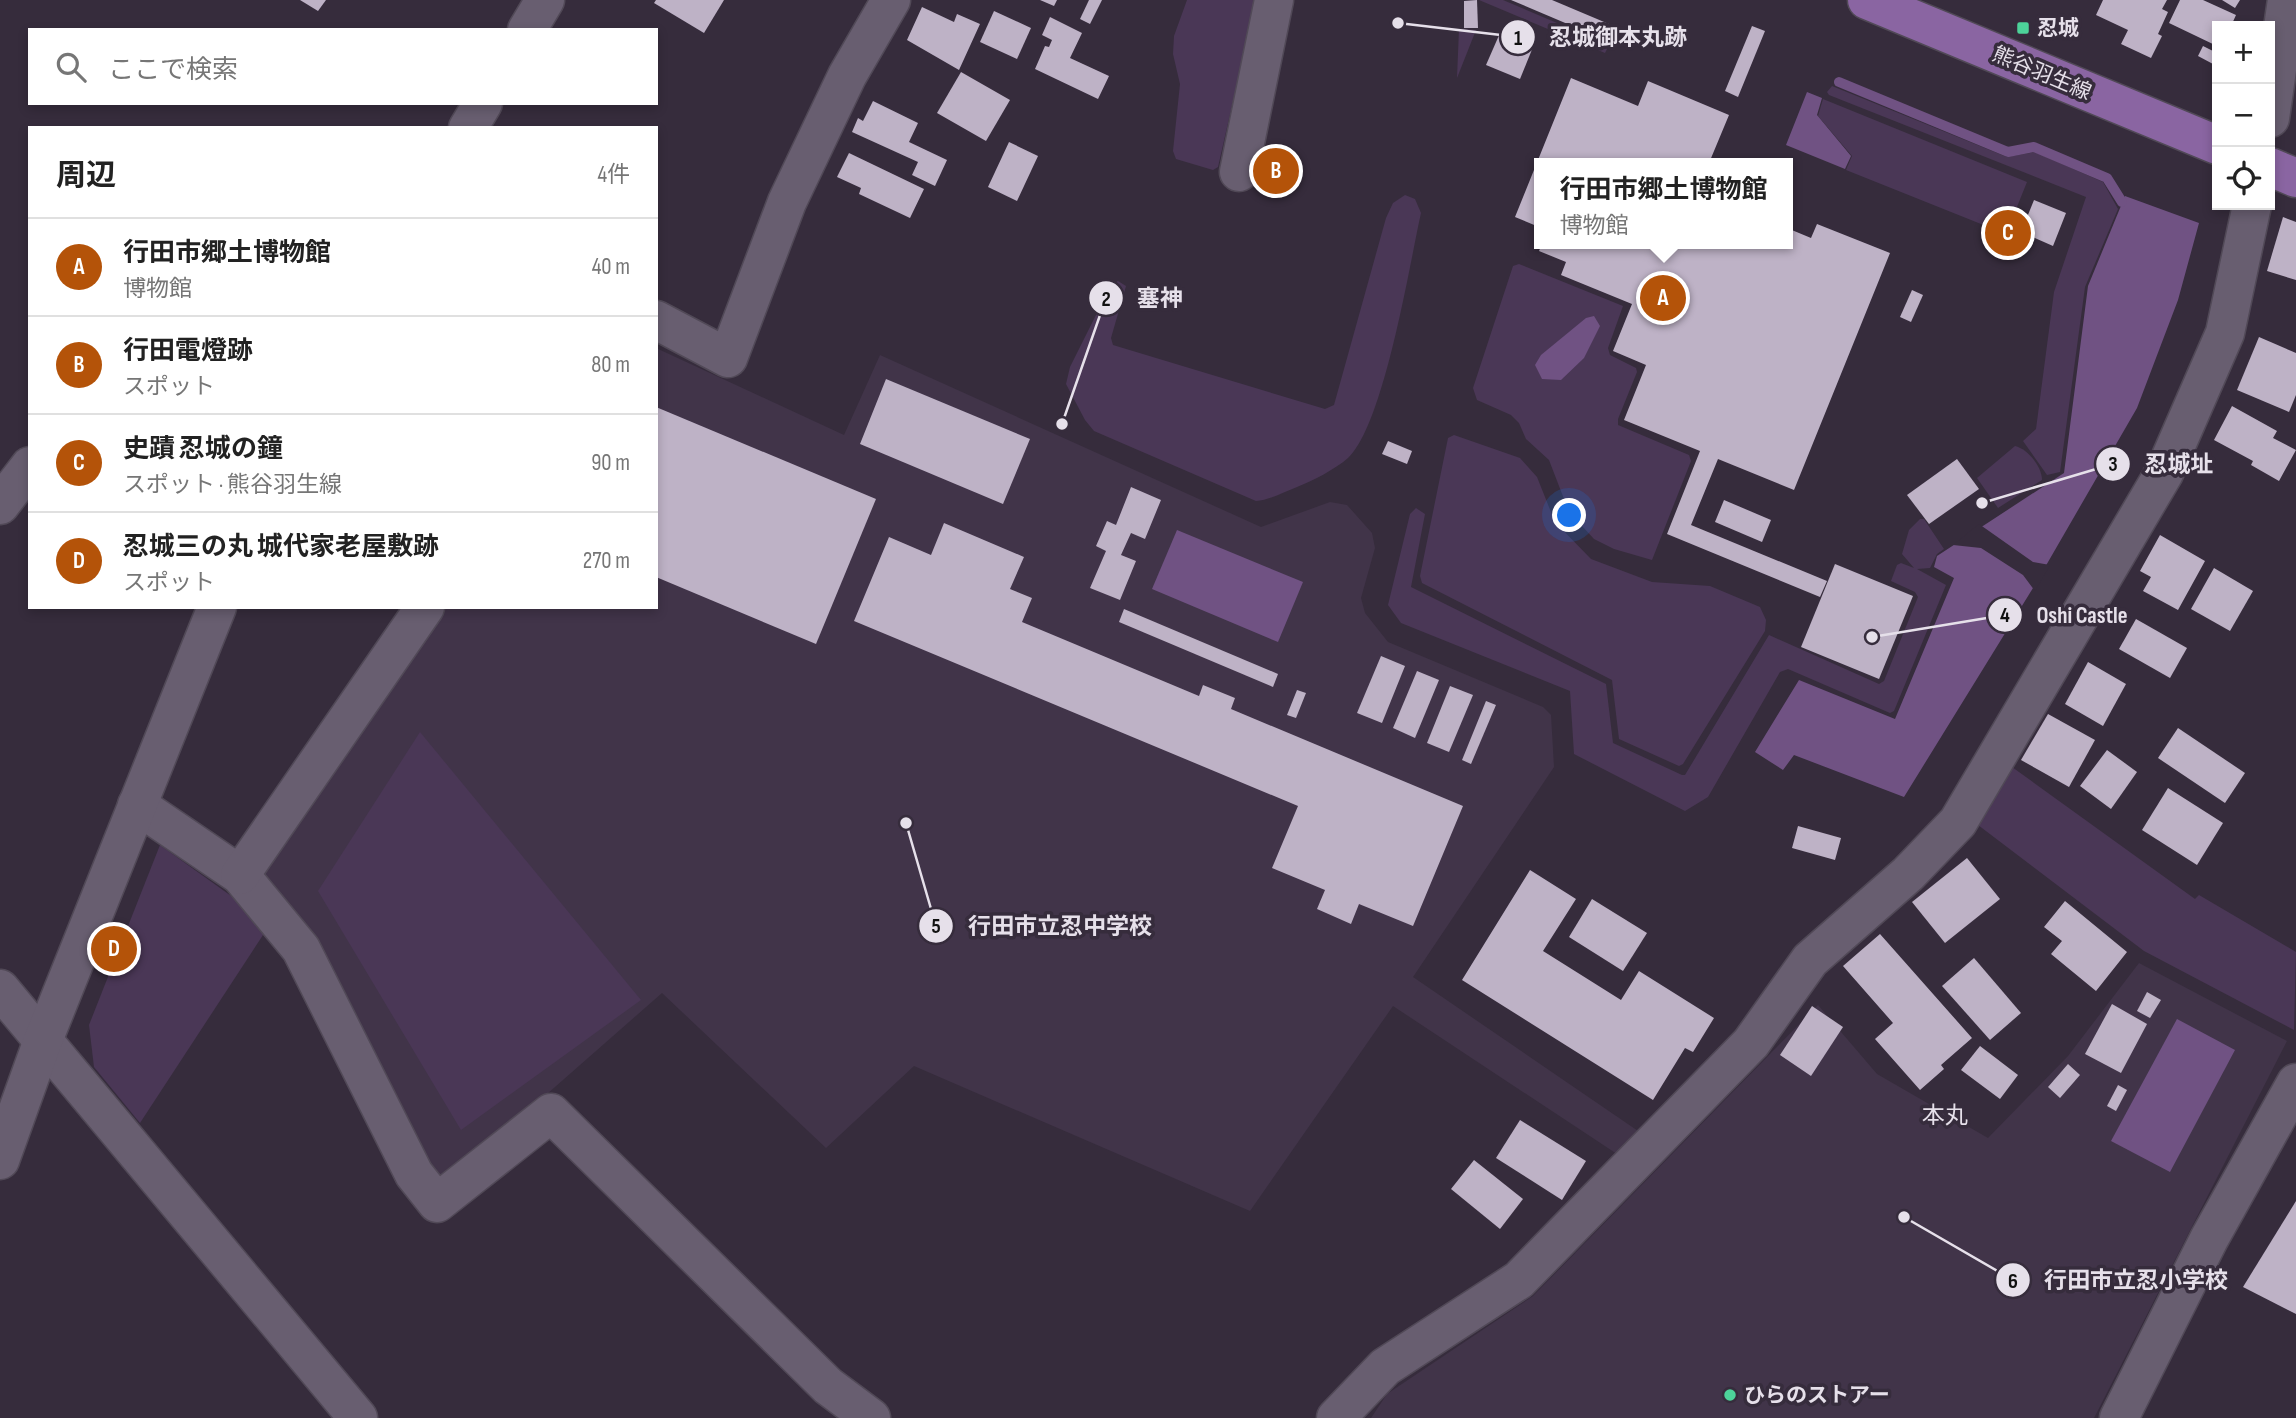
<!DOCTYPE html>
<html lang="ja">
<meta charset="utf-8">
<style>
:root{--surface:#fff;--page:#f6f6f6;--text:#222;--muted:#767676;--line:#e0e0e0;--accent:#b45309}
body{margin:0;font-family:"Sofia Sans Condensed","Noto Sans JP",sans-serif;background:var(--page);color:var(--text)}
.controls{position:absolute;right:21px;top:21px;display:grid;overflow:hidden;border-radius:0px;box-shadow:0 4px 10px #0003}
.controls button{width:63px;height:63px;display:grid;place-items:center;padding:0;border:0;border-bottom:2px solid var(--line);background:var(--surface);color:var(--text);font:35px sans-serif}
.you{position:absolute;left:1570px;top:516px;width:24px;height:24px;margin:-18px;border:5px solid #fff;border-radius:50%;background:#1a73e8;box-shadow:0 0 0 10px #1a73e833}
.badge{display:grid;place-items:center;width:46px;height:46px;border-radius:50%;background:var(--accent);color:#fff;font-size:23px;font-weight:700}
.pin{position:absolute;translate:-50% -50%;border:4px solid #fff;box-shadow:0 2px 7px #0006}
.popup{position:absolute;left:1534px;top:158px;width:259px;height:91px;box-sizing:border-box;display:grid;place-content:center;border-radius:0px;background:var(--surface);filter:drop-shadow(0 2px 5px #0005);font-size:23px;white-space:nowrap;color:var(--muted)}
.popup b{font-size:26px;color:var(--text)}
.popup::after{content:'';position:absolute;left:50%;top:100%;margin-left:-14px;border:14px solid transparent;border-top-color:var(--surface)}
.list{margin:0;padding:0;list-style:none}
h2{display:flex;justify-content:space-between;align-items:center;height:91px;margin:0;padding:0 28px;font-size:30px}
h2 small{font-size:23px;font-weight:400;color:var(--muted)}
.list li{display:grid;grid-template-columns:46px 1fr auto;gap:21px;align-items:center;box-sizing:border-box;height:98px;padding:0 28px;border-top:2px solid var(--line)}
.list b{display:block;font-size:26px;white-space:nowrap}
.list p{margin:0;font-size:23px;white-space:nowrap;color:var(--muted)}
.list em{font-size:23px;font-style:normal;color:var(--muted)}
.icon{flex:none;width:38px;height:38px;fill:none;stroke:currentColor;stroke-width:2;stroke-linecap:round;stroke-linejoin:round}
.map{position:relative;flex:none;width:2296px;height:1418px;overflow:hidden}
.search{position:absolute;background:var(--surface);box-shadow:0 4px 10px #0003;left:28px;top:28px;width:630px;height:77px;display:flex;align-items:center;gap:18px;box-sizing:border-box;padding:0 24px;border-radius:0px;color:var(--muted);font-size:26px}
.panel{position:absolute;background:var(--surface);box-shadow:0 4px 10px #0003;left:28px;top:126px;width:630px;height:483px;border-radius:0px}
.map>svg:first-child{display:block}
</style>
<div class="map">
<svg width="2296" height="1418" viewBox="0 0 2296 1418">
<rect width="100%" height="100%" fill="#362c3c"/>
<g fill="#413449">
<path d="M656,348L844,435L880,355L1261,527L1330,502L1347,505L1372,533L1375,548L1361,598L1365,613L1388,642L1543,707L1551,715L1554,767L1413,977L1641,1133L1620,1156L1393,1006L1250,1211L914,1066L826,1148L662,993L547,1094L437,1180L257,879L445,607H656Z"/>
<path d="M2139,963L2287,1041L2094,1418H1371L1387,1394L1533,1296L1818,1005L1877,1074L1988,1138L2068,1056Z"/>
</g>
<g fill="#4a3756">
<path d="M1187,0H1256L1218,167L1213,170L1176,159L1173,151L1180,84L1173,54L1174,36Z"/>
<path d="M1479,0H1503L1609,45L1605,53Z"/>
<path d="M1459,29L1476,30L1457,78Z"/>
<path d="M1832,86L2007,157L2035,152L2103,182L2118,209L2085,287L2060,472L2047,475L2023,441L2036,429L2054,292L2086,197L1829,95L1827,92Z"/>
<path d="M1823,99L2027,182L2006,234L1846,170L1852,156L1818,116Z"/>
<path d="M1405,195L1415,199L1421,213C1409,267 1384,424 1348,458C1334,470 1314,480 1297,487C1284,492 1270,500 1256,501L1094,431L1085,420L1066,384L1070,367L1111,285L1118,281L1126,286L1111,338L1113,345L1325,409L1334,405L1386,218L1393,203Z"/>
<path d="M1519,264L1623,306L1608,348L1610,355L1636,368L1637,372L1618,419V425L1689,455L1691,461L1652,560L1614,549L1594,539L1569,512L1549,460L1526,439L1519,423L1511,415L1477,400L1473,388L1513,266Z"/>
<path d="M1454,435L1520,458L1537,477L1555,522L1591,559L1652,582L1710,586L1760,607L1766,620L1765,631L1683,764L1679,766L1619,739L1612,680L1422,583L1420,576L1448,438Z"/>
<path d="M2015,446C2028,449 2042,467 2042,480L1998,508L1977,478Z"/>
<path d="M1416,508L1425,514L1411,587L1606,684L1613,743L1682,775H1685L1769,635L1879,684L1884,681L1918,597L1915,592L1891,581L1897,565L1901,563L1914,568L1902,554L1909,530L1920,519H1924L1944,549L1937,554L1930,568L1917,569L1946,585L1894,711L1890,713L1788,669L1780,672L1708,797L1685,811L1574,754L1570,691L1401,623L1388,605L1410,514Z"/>
<path d="M420,732L641,1000L461,1130L318,891Z"/>
<path d="M2012,767L2195,899L2199,895L2296,952L2294,1030L2144,951L1978,825Z"/>
<path d="M160,845L234,898L265,932L140,1123L94,1067L89,1025Z"/>
</g>
<g fill="#705283">
<path d="M1807,92L1822,98L1817,115L1851,156L1845,169L1786,145Z"/>
<path d="M2125,196L2199,223L2178,300L2137,408L2033,588L1904,797L1794,755L1783,770L1755,752L1799,680L1895,719L1954,578L1934,567L1937,556L2064,473L2088,286Z"/>
<path d="M1594,316L1600,326L1584,358L1561,380L1542,379L1535,365L1541,355L1586,318Z"/>
<path d="M1177,530L1303,582L1278,642L1152,589Z"/>
<path d="M2177,1019L2235,1050L2170,1172L2111,1141Z"/>
</g>
<path fill="#362c3c" d="M1979,524L2033,562L2050,565L2035,591L2023,575L1981,548L1953,545Z"/>
<g fill="none" stroke-linecap="round" stroke-linejoin="round">
<path stroke="#705283" stroke-width="10" d="M1839,82L2008,152L2034,147L2107,178L2122,202"/>
</g>
<g fill="#beb2c6">
<path d="M300,0H326L318,11Z"/>
<path d="M656,0H724L704,33L654,3Z"/>
<path d="M1040,0H1057L1054,6Z"/>
<path d="M1089,0H1102L1090,24L1080,19Z"/>
<path d="M1477,0L1478,28H1464V1Z"/>
<path d="M1511,0H1552L1616,27L1610,42Z"/>
<path d="M2103,0H2167L2162,9L2168,12L2158,34L2162,36L2151,58L2121,44L2128,30L2096,15Z"/>
<path d="M2180,0H2203L2236,15L2231,26H2217V46L2169,23Z"/>
<path d="M2222,0H2240L2235,8Z"/>
<path d="M922,7L954,22L957,14L980,24L959,70L907,40Z"/>
<path d="M994,11L1031,28L1017,59L980,42Z"/>
<path d="M1050,17L1082,33L1070,58L1109,76L1098,99L1035,69L1045,46L1049,47L1052,40L1042,35Z"/>
<path d="M1752,26L1765,31L1738,97L1725,91Z"/>
<path d="M1500,33L1533,47L1520,79L1486,65Z"/>
<path d="M2203,46L2217,53L2213,64L2198,56Z"/>
<path d="M961,72L1010,100L986,141L937,113Z"/>
<path d="M1571,78L1638,106L1648,81L1729,115L1709,163H1539V227L1515,217Z"/>
<path d="M873,101L918,123L909,142L947,160L935,186L912,175L918,162L852,132L858,118L863,121Z"/>
<path d="M1009,142L1038,156L1017,201L988,187Z"/>
<path d="M849,153L924,189L910,218L859,194L861,188L837,177Z"/>
<path d="M2034,200L2066,213L2053,246L2021,232Z"/>
<path d="M2283,217L2296,222V280L2267,271Z"/>
<path d="M1817,224L1890,253L1794,490L1718,459L1691,525L1827,581L1820,597L1667,534L1700,451L1624,420L1646,365L1613,351L1632,304L1561,275L1566,262L1539,251L1542,244H1787V228L1811,238Z"/>
<path d="M1912,290L1923,295L1911,322L1900,317Z"/>
<path d="M2259,337L2296,353V395L2289,412L2237,390Z"/>
<path d="M886,379L1030,439L1003,504L860,444Z"/>
<path d="M2232,406L2277,431L2273,438L2296,450L2279,481L2251,465L2253,461L2214,440Z"/>
<path d="M656,407L876,499L816,644L656,577Z"/>
<path d="M1388,441L1412,451L1407,464L1382,454Z"/>
<path d="M1957,459L1979,489L1929,524L1907,495Z"/>
<path d="M1131,487L1161,500L1145,539L1131,533L1121,555L1136,561L1120,600L1090,588L1106,551L1096,546L1107,521L1116,525Z"/>
<path d="M1724,500L1771,520L1762,542L1715,522Z"/>
<path d="M944,523L1024,557L1010,589L1032,598L1022,622L1199,696L1203,685L1235,698L1231,709L1463,806L1413,926L1359,904L1351,924L1317,909L1325,890L1272,868L1298,806L854,621L889,537L931,555Z"/>
<path d="M2160,535L2205,561L2178,610L2143,591L2151,577L2140,571Z"/>
<path d="M1835,564L1913,596L1879,679L1801,647Z"/>
<path d="M2214,568L2253,591L2230,631L2191,609Z"/>
<path d="M1124,609L1278,674L1273,687L1119,622Z"/>
<path d="M2136,619L2187,648L2170,678L2119,649Z"/>
<path d="M1381,656L1405,666L1382,723L1357,713Z"/>
<path d="M2088,662L2126,684L2103,726L2065,704Z"/>
<path d="M1417,671L1439,680L1415,738L1393,728Z"/>
<path d="M1450,686L1473,695L1449,752L1427,743Z"/>
<path d="M1297,690L1306,693L1296,718L1287,715Z"/>
<path d="M1486,701L1496,705L1471,764L1462,760Z"/>
<path d="M2048,714L2095,740L2069,787L2021,760Z"/>
<path d="M2178,728L2245,773L2225,803L2158,758Z"/>
<path d="M2107,750L2137,772L2111,809L2080,786Z"/>
<path d="M2168,788L2223,823L2197,865L2142,830Z"/>
<path d="M1798,826L1841,838L1835,860L1792,848Z"/>
<path d="M1967,858L2000,899L1945,943L1912,902Z"/>
<path d="M1530,870L1576,899L1543,951L1621,1000L1639,971L1714,1018L1693,1052L1685,1048L1653,1100L1462,980Z"/>
<path d="M1592,899L1647,933L1623,971L1569,937Z"/>
<path d="M2065,901L2127,952L2096,991L2051,954L2062,941L2044,927Z"/>
<path d="M1880,934L1972,1038L1941,1065L1944,1069L1920,1090L1875,1039L1893,1023L1843,966Z"/>
<path d="M1974,958L2021,1013L1990,1040L1942,986Z"/>
<path d="M2147,992L2161,1000L2150,1018L2137,1011Z"/>
<path d="M2112,1004L2147,1024L2121,1073L2085,1054Z"/>
<path d="M1812,1006L1843,1027L1811,1076L1780,1055Z"/>
<path d="M1980,1046L2018,1075L2000,1099L1961,1070Z"/>
<path d="M2068,1064L2080,1075L2060,1098L2048,1087Z"/>
<path d="M2118,1085L2127,1090L2116,1111L2107,1106Z"/>
<path d="M1520,1120L1586,1161L1562,1200L1496,1158Z"/>
<path d="M1474,1160L1523,1199L1500,1229L1451,1189Z"/>
<path d="M2296,1201V1314L2243,1287Z"/>
</g>
<g fill="none" stroke-linecap="round" stroke-linejoin="round">
<defs>
<g id="minor">
<path d="M527,30L545,0"/>
<path d="M2270,118L2287,0"/>
<path d="M468,128L483,103"/>
<path d="M1239,172L1274,0"/>
<path d="M656,320L728,358L787,202L847,76L891,0"/>
<path d="M0,505L30,466"/>
<path d="M137,805L240,875L301,949L414,1174L437,1203L551,1113L828,1386L871,1418"/>
<path d="M240,875L425,607"/>
<path d="M0,989L358,1418"/>
<path d="M0,1160L42,1043L217,607"/>
<path d="M1336,1418L1385,1367L1519,1280L1751,1043L1810,960L1908,874L1958,822L2164,473L2225,333L2252,205"/>
<path d="M2119,1418L2209,1239L2296,1083"/>
</g>
<g id="major">
<path d="M1867,0L2217,145"/>
<path d="M2270,167L2296,178"/>
</g>
</defs>
<use href="#minor" stroke="#514957" stroke-width="41"/>
<use href="#major" stroke="#514957" stroke-width="41"/>
<use href="#minor" stroke="#685e70" stroke-width="38"/>
<use href="#major" stroke="#8a65a2" stroke-width="38"/>
</g>
<g fill="#4dd39a" stroke="#362c3c" stroke-width="2.5">
<rect x="2016" y="21" width="14" height="14" rx="3.5"/>
<circle cx="1730" cy="1395" r="7"/>
</g>
<g text-anchor="middle" stroke-width="7" stroke-linejoin="round" paint-order="stroke">
<g font-size="21" font-weight="bold" fill="#e6e0ea" stroke="#362c3c" text-anchor="start">
<text x="2037" y="35">忍城</text>
<text x="1744" y="1402">ひらのストアー</text>
</g>
<g font-size="21" fill="#e6e0ea" stroke="#362c3c">
<text transform="translate(2042 73) rotate(23)" y="7">熊谷羽生線</text>
</g>
<g font-size="23" fill="#e6e0ea" stroke="#362c3c">
<text x="1945" y="1123">本丸</text>
</g>
</g>
<path fill="none" stroke="#e6e0ea" stroke-width="2.5" d="M1398 23L1518 37M1062 424L1106 298M1982 503L2113 464M1872 637L2005 615M906 823L936 926M1904 1217L2013 1280"/>
<g fill="#e6e0ea" stroke="#362c3c" stroke-width="2.5">
<circle cx="1398" cy="23" r="7"/>
<circle cx="1062" cy="424" r="7"/>
<circle cx="1982" cy="503" r="7"/>
<circle cx="1872" cy="637" r="7"/>
<circle cx="906" cy="823" r="7"/>
<circle cx="1904" cy="1217" r="7"/>
<circle cx="1518" cy="37" r="18"/>
<circle cx="1106" cy="298" r="18"/>
<circle cx="2113" cy="464" r="18"/>
<circle cx="2005" cy="615" r="18"/>
<circle cx="936" cy="926" r="18"/>
<circle cx="2013" cy="1280" r="18"/>
</g>
<g font-size="21" text-anchor="middle" font-weight="bold" fill="#111">
<text x="1518" y="45">1</text>
<text x="1106" y="306">2</text>
<text x="2113" y="471">3</text>
<text x="2005" y="622">4</text>
<text x="936" y="933">5</text>
<text x="2013" y="1288">6</text>
</g>
<g font-size="23" text-anchor="middle" font-weight="bold" fill="#e6e0ea" stroke="#362c3c" stroke-width="7" stroke-linejoin="round" paint-order="stroke">
<text x="1618" y="45">忍城御本丸跡</text>
<text x="1160" y="306">塞神</text>
<text x="2179" y="472">忍城址</text>
<text x="2082" y="623">Oshi Castle</text>
<text x="1060" y="934">行田市立忍中学校</text>
<text x="2136" y="1288">行田市立忍小学校</text>
</g>
</svg>
<div class="controls">
<button>+</button>
<button>−</button>
<button><svg class="icon" aria-label="locate" viewBox="0 0 24 24"><circle cx="12" cy="12" r="6"/><path d="M12 2v4M12 18v4M2 12h4M18 12h4"/></svg></button>
</div>
<div class="you"></div>
<div class="pin badge" style="left:1663px;top:298px">A</div>
<div class="popup"><b>行田市郷土博物館</b>博物館</div>
<div class="pin badge" style="left:1276px;top:171px">B</div>
<div class="pin badge" style="left:2008px;top:233px">C</div>
<div class="pin badge" style="left:114px;top:949px">D</div>
<div class="search"><svg class="icon" aria-label="search" viewBox="0 0 24 24"><circle cx="10" cy="10" r="6"/><path d="M15 15l6 6"/></svg>ここで検索</div>
<section class="panel">
<h2>周辺<small>4件</small></h2>
<ul class="list">
<li><span class="badge">A</span><div><b>行田市郷土博物館</b><p>博物館</p></div><em>40 m</em></li>
<li><span class="badge">B</span><div><b>行田電燈跡</b><p>スポット</p></div><em>80 m</em></li>
<li><span class="badge">C</span><div><b>史蹟 忍城の鐘</b><p>スポット · 熊谷羽生線</p></div><em>90 m</em></li>
<li><span class="badge">D</span><div><b>忍城三の丸 城代家老屋敷跡</b><p>スポット</p></div><em>270 m</em></li>
</ul>
</section>
</div>
